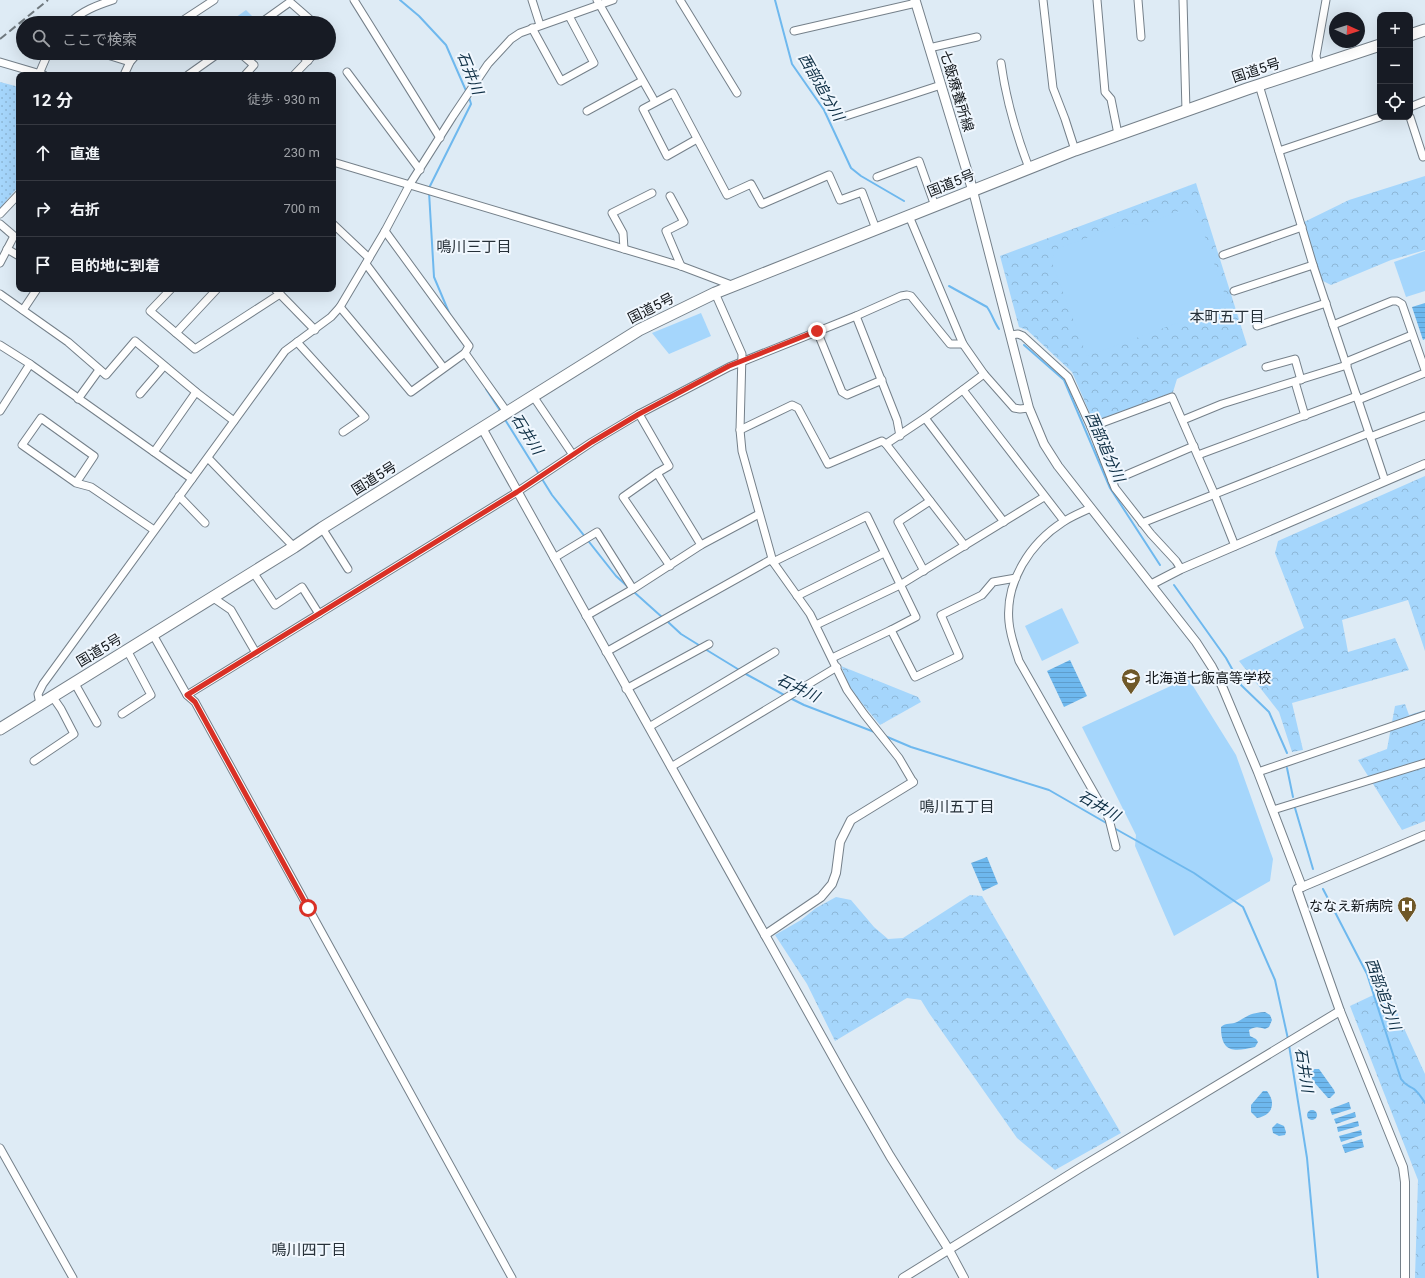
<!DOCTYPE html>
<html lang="ja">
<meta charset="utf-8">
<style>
:root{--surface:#171b24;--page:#242831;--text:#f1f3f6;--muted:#9ea1a6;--line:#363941}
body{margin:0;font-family:Roboto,"Noto Sans JP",sans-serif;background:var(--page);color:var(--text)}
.controls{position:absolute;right:12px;top:12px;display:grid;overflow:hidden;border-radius:8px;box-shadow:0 4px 16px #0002}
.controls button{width:36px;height:36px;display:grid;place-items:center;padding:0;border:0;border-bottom:1px solid var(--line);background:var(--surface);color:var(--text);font:20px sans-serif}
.compass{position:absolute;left:1329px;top:12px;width:36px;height:36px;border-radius:50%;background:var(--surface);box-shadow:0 4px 16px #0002;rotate:93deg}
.stop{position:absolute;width:12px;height:12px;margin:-9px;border:3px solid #d93025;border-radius:50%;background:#fff}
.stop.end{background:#d93025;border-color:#fff;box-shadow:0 1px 4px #0008}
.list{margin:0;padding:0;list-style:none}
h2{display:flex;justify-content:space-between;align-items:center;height:52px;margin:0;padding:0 16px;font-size:17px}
h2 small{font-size:13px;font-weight:400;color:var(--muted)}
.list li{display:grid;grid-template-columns:26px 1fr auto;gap:12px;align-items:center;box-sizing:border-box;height:56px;padding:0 16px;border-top:1px solid var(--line)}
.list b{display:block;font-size:15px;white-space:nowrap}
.list em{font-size:13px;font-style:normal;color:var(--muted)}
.icon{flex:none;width:22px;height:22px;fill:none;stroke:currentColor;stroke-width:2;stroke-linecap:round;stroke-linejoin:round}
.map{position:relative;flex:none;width:1425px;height:1278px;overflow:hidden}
.search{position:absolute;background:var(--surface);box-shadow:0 4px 16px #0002;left:16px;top:16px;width:320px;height:44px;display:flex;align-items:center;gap:10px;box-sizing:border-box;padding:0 14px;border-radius:22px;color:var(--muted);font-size:15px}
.panel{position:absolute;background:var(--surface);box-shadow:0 4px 16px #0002;left:16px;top:72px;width:320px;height:220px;border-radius:8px}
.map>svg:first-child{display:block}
</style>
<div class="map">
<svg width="1425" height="1278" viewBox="0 0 1425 1278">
<defs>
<pattern id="grass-dots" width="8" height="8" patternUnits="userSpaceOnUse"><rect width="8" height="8" fill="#a5d6fc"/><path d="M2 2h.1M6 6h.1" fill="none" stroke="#8db7d7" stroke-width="1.8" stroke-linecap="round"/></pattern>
<pattern id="forest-crowns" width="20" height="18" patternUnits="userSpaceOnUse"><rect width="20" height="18" fill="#a5d6fc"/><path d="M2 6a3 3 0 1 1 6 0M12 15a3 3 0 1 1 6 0" fill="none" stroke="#8db7d7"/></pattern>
<pattern id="water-rules" width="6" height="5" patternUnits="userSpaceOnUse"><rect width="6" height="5" fill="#6eb8ee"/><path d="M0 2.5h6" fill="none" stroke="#5e9dcc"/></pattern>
</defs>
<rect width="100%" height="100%" fill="#deebf5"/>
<path fill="url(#grass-dots)" d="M0,82L19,87V186L0,208Z"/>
<g fill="url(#forest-crowns)">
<path d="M246,10L255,19L250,23H228Z"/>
<path d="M1425,176V250L1391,260L1331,285L1321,280L1304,222L1349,200Z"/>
<path d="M1196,183L1247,345L1177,379L1173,392L1094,423L1072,372L1027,330L1019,327L1000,256Z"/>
<path d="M1425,476V651L1408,600L1342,620L1348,652L1395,638L1409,670L1292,703L1303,750L1292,752L1279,712L1239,661L1304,628L1275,553L1278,541Z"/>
<path d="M841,666L918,697L921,702L880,725L851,690Z"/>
<path d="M1405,704L1409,715L1425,710V821L1402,830L1358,760L1387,749L1395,706Z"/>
<path d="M970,895L982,896L1121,1133L1055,1170L1017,1138L929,1013L921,1000L907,998L835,1041L807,984L775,935L801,920L816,908L836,897L851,900L874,927L888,939L903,938Z"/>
<path d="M1386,989L1425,1074V1278H1415L1418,1180L1350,1006Z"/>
</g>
<g fill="#a5d6fc">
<path d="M1194,205L1225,295L1221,307L1087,356L1051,260L1057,249L1126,223L1143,225Z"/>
<path d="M1425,251V291L1406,297L1394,262Z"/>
<path d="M701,313L711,336L669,354L652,333Z"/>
<path d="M1062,608L1079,643L1042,661L1025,626Z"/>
<path d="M1188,678L1236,755L1273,859L1270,881L1174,936L1135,846L1136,835L1082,727Z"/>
</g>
<g fill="url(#water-rules)">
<path d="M1425,303V339L1423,340L1412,307Z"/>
<path d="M1070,660L1087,696L1064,707L1047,671Z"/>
<path d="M987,857L998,884L983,891L971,863Z"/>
<path d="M1265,1012L1270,1015L1272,1020L1269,1027L1265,1029C1259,1027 1255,1026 1249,1030L1250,1036L1256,1039L1258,1042L1255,1047C1234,1052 1221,1053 1221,1027C1226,1022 1232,1025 1237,1022C1249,1015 1251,1013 1265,1012Z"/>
<path d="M1315,1069H1319L1334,1090L1335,1093L1330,1098H1328L1313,1081L1310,1074L1312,1070Z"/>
<path d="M1263,1091H1267C1276,1103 1273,1115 1257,1118L1251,1112V1105Z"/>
<path d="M1349,1102L1351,1109L1332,1115L1330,1109Z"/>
<circle cx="1312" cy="1115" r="5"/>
<path d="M1355,1112L1356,1117L1336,1124L1334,1119Z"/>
<path d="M1358,1121L1359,1126L1338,1132L1337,1127Z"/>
<path d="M1277,1123L1284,1126L1286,1132L1285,1135L1279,1136L1273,1133L1272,1128Z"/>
<path d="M1361,1130L1362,1135L1341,1142L1339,1136Z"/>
<path d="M1362,1139L1364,1147L1345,1153L1342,1145Z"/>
</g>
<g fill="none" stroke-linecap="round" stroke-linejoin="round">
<g stroke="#6eb8ee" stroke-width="2">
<path d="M400,0L419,16L446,45L467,93"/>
<path d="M775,0L792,64L824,110L851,168L861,176L904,201"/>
<path d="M429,188L471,104L469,97"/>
<path d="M429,192L434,277L450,315"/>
<path d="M949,286L987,307C992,314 994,322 999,329"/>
<path d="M1024,345L1064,380L1110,488L1160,565"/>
<path d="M486,389L501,412"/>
<path d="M504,418L552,495L616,576L627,586"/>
<path d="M1174,585L1226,658L1241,685L1269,712L1287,753"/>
<path d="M634,592L663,618"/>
<path d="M667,621L681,634L702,647"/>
<path d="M705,649L741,671"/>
<path d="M744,673L786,696"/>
<path d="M790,698L804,705L877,733"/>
<path d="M885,736L911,747L1049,790L1108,824"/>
<path d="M1287,768L1293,797"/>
<path d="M1295,808L1313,869"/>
<path d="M1114,828L1194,873L1243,907L1275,980L1288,1039"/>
<path d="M1323,889L1367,974L1401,1079C1406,1086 1408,1085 1414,1089C1419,1093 1422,1098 1425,1103"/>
<path d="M1289,1045L1307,1158L1318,1278"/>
</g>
<defs>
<g id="minor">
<path d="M354,0L440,138"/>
<path d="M532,0L540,25"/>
<path d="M597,0L655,102"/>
<path d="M680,0L737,93"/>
<path d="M1043,0L1053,88L1065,119L1075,150"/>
<path d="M1097,0L1105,92L1111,99L1118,134"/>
<path d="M1138,0L1141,37"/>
<path d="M1183,0L1186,111"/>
<path d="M70,23C81,11 98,5 113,0"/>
<path d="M179,23L214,0"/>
<path d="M263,23L262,22L290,2L314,23"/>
<path d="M532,28L561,81L594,63L569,16"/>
<path d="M794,31L916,3"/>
<path d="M329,36L330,37L329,38"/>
<path d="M929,48L977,37"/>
<path d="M101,53L130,62"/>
<path d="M240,53L254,65L245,75"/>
<path d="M299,53L308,61"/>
<path d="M0,62L44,75"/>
<path d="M1001,63C1006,99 1016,134 1029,168"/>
<path d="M1318,66L1316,56L1326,0"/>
<path d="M347,72L420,170"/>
<path d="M39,74L48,53"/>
<path d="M124,75L130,62L138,53"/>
<path d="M188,75L219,53"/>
<path d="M294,75L315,53"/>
<path d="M1259,85L1313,265L1385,481"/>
<path d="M1410,107L1425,101"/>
<path d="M587,111L642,81"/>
<path d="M846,116L941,85"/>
<path d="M1410,117L1423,157L1425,156"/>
<path d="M697,139L667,156L643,109L673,93L727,195L751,184L762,204L829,175L840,200L862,192L876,229"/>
<path d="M1279,151L1380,117"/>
<path d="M333,162L681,266L734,286"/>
<path d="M877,177L919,161L935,206"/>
<path d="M670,196L684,222L666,231L681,266"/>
<path d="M0,214L19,194"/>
<path d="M909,216L963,344L984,374L1014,408L1020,409L1029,408"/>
<path d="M0,224L14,236L0,263"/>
<path d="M333,224L369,258"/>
<path d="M385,231L469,346L465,353L507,412"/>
<path d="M7,249L19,256"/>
<path d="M624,249L623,233L612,213L652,193"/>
<path d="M1223,255L1302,227"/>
<path d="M366,264L443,367"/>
<path d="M171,289L150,311L195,349L280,294"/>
<path d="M275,289L315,330"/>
<path d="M1234,291L1313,265"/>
<path d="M715,293L742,354L740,430L742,451L773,562L810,614L847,690L864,714L899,758L913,782"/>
<path d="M0,294L68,342L106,375L135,341L196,392L234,421"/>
<path d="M340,307L411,392L465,353"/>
<path d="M23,310L37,289"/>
<path d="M856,316L897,420L900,436"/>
<path d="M1333,325L1392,301H1397L1402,304L1425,370"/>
<path d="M1257,326L1326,303"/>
<path d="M817,331L842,392L847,395L882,380"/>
<path d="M176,333L217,289"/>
<path d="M1011,335L1018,334L1023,336L1068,377L1091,427"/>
<path d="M297,342L365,417L343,432"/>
<path d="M0,345L30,364L192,479"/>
<path d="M1346,362L1412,335"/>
<path d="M1266,367L1295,359L1301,380"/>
<path d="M1295,382L1305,416"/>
<path d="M963,390L1064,521"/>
<path d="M140,394L164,366"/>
<path d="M533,396L573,455"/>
<path d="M78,399L99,370"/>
<path d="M1358,400L1425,373"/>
<path d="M0,411L30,364"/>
<path d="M639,414L669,466L657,473L701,545"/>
<path d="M925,418L1004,522"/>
<path d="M1183,420L1222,404L1347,365"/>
<path d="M740,430L792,405L798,408L828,464L882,441L886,444L925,418L984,374"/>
<path d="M1370,437L1425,416"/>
<path d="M886,444L965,546"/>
<path d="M154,452L196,392"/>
<path d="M1198,455L1357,396"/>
<path d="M208,458L294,547"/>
<path d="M657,473L623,497L670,566"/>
<path d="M1112,481L1194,446"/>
<path d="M76,483L22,445L41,418L94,456L76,483L91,487L154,530"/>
<path d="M179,496L205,523"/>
<path d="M1091,508C1082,512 1072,516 1063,522C1030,543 1005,582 1009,622C1010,635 1015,648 1019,661L1109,819L1116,847"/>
<path d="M1142,523L1369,433"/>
<path d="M322,528L348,569"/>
<path d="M554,558L597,532L633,589"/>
<path d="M773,562L867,516L916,617L891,630L832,658"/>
<path d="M1181,569L1176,561L1151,534L1115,488L1091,427L1172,397L1214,493L1235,546"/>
<path d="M924,571L898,522L930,501"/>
<path d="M253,572L275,605L302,587L319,614"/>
<path d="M797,596L884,553"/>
<path d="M212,597L231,610L256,653"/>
<path d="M586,616L633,589L701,545L759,514"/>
<path d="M816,625L900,585L1044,497"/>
<path d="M891,630L915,677L959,656L941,615L982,595L993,582L1016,578"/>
<path d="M152,633L187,695L195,702L512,1278"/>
<path d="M606,652L772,559"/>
<path d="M74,682L97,723"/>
<path d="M626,689L709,644"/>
<path d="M187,695L517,492L592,442L639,414L729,367L856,316L901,296L907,295L911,296L950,344H963"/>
<path d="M40,704L38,694L43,684L285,351L331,317L340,307L385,231L410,184L453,116L488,64L511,39L520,33L613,0"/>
<path d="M122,714L151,695L127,650"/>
<path d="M649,727L775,652"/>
<path d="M34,761L74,734L61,709L52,696"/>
<path d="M671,767L837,667"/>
<path d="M1258,772L1425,715"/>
<path d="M1273,810L1425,763"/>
<path d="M0,1148L73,1278"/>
</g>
<g id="tertiary">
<path d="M973,191L1029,408L1044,444L1058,466L1196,642L1212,667L1222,686L1258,772L1302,887L1297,889L1340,1011L1403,1167L1405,1182V1278"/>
<path d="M482,428L846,1080L890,1156L949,1250L964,1278"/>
<path d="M1152,584L1181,569L1425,464"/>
<path d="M1302,887L1425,835"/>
<path d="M765,935L821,897L832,884L836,873L840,842L851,820L913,782"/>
<path d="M903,1278L1080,1168L1340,1011"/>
</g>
<path id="secondary" d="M915,0L973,191"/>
<g id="trunk">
<path d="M1410,35L1425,30"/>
<path d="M0,729L294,547L322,528L639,330L715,293L1075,150L1247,89L1380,45"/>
</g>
</defs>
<use href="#minor" stroke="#75808a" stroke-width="9"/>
<use href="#tertiary" stroke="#75808a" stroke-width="10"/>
<use href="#secondary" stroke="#75808a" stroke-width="11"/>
<use href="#trunk" stroke="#75808a" stroke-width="13"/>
<use href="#minor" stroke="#fff" stroke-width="7"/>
<use href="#tertiary" stroke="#fff" stroke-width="8"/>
<use href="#secondary" stroke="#fff" stroke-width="9"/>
<use href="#trunk" stroke="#fff" stroke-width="11"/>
<path stroke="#70797f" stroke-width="2" stroke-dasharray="8 4" stroke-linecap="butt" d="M0,39L48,0"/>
</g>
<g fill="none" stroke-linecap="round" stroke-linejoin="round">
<path stroke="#d93025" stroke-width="5" d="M308,908L195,702L187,695L517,492L592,442L639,414L729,366L817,331"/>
</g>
<defs>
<symbol id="school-pin" viewBox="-11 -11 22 30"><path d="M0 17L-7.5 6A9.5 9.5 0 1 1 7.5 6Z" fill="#6f5828" stroke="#f0f7fe"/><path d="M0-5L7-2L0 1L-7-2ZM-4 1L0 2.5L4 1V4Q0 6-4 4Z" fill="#fff"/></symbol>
<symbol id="hospital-pin" viewBox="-11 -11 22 30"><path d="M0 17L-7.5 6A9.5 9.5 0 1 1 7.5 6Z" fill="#6f5828" stroke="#f0f7fe"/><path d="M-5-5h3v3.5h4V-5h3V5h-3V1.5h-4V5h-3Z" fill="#fff"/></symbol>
</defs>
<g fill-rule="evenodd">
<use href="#school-pin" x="1120" y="667" width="22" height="30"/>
<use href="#hospital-pin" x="1396" y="895" width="22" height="30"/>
</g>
<g text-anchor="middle" stroke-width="4" stroke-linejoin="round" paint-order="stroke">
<g font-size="14" fill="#111519" stroke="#f0f7fe">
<text transform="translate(1256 70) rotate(-18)" y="5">国道5号</text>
<text transform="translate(957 91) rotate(73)" y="5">七飯療養所線</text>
<text transform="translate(951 183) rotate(-22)" y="5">国道5号</text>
<text transform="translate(651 308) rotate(-27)" y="5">国道5号</text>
<text transform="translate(374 478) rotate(-32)" y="5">国道5号</text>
<text transform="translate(99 650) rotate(-31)" y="5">国道5号</text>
</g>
<g font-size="14" fill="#111519" stroke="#f0f7fe" text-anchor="start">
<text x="1145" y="683">北海道七飯高等学校</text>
<text x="1393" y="911" text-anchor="end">ななえ新病院</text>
</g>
<g font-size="15" font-style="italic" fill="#0c2d43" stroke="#f0f7fe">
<text transform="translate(470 73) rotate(68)" y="5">石井川</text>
<text transform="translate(821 87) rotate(60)" y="5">西部追分川</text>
<text transform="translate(527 434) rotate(58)" y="5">石井川</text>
<text transform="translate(1105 447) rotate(66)" y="5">西部追分川</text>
<text transform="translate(798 688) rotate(26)" y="5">石井川</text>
<text transform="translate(1099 806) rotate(30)" y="5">石井川</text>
<text transform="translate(1383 994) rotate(70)" y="5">西部追分川</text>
<text transform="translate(1304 1070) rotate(81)" y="5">石井川</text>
</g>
<g font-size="15" fill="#263038" stroke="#f0f7fe">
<text x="474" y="252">鳴川三丁目</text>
<text x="1227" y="322">本町五丁目</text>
<text x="957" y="812">鳴川五丁目</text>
<text x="309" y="1255">鳴川四丁目</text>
</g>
</g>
</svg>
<div class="controls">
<button>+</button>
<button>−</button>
<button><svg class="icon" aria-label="locate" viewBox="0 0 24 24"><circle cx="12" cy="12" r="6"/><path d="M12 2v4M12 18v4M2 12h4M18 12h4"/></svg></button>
</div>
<svg class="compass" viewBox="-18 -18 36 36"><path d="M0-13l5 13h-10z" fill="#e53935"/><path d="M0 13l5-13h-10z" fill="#9ea1a6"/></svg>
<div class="stop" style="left:308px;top:908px"></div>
<div class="stop end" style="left:817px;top:331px"></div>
<div class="search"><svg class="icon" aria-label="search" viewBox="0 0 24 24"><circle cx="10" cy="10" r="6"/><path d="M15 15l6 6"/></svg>ここで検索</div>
<section class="panel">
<h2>12 分<small>徒歩 · 930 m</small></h2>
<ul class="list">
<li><svg class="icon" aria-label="ahead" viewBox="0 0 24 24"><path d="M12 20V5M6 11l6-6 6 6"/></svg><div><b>直進</b></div><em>230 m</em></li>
<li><svg class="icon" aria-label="right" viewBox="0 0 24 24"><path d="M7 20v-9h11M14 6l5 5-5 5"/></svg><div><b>右折</b></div><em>700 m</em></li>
<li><svg class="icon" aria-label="arrive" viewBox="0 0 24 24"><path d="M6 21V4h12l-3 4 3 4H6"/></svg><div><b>目的地に到着</b></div></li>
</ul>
</section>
</div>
